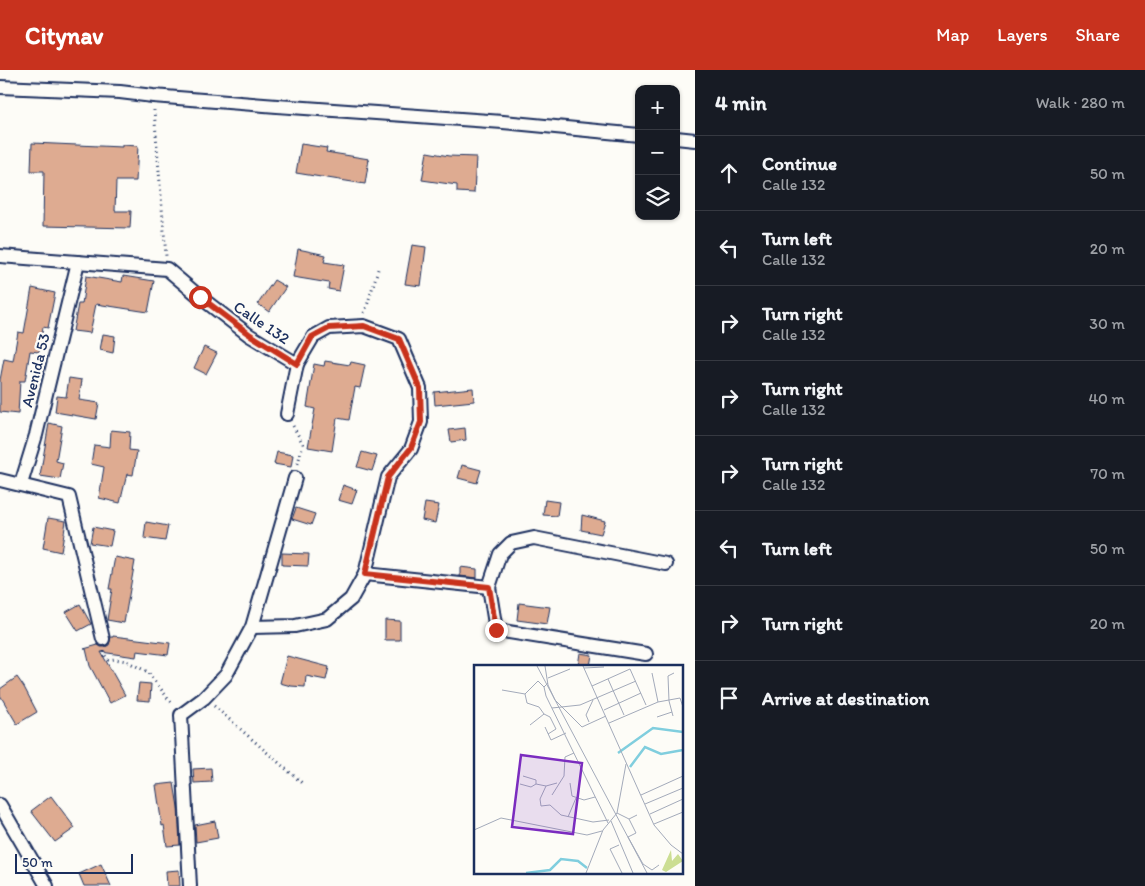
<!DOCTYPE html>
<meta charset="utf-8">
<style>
:root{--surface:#171b24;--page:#20242c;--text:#f1f3f6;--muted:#9ea1a6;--line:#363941;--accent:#c8321e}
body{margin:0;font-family:Itim,sans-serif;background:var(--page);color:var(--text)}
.controls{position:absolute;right:15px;top:15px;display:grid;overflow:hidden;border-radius:10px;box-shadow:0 1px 4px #0004}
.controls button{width:45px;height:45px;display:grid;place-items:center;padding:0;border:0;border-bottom:1px solid var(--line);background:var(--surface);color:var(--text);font:25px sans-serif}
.scale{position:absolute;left:15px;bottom:12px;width:118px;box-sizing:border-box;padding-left:5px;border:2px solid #1b2f5e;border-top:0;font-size:14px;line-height:18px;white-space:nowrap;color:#1b2f5e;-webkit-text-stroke:4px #fdfcf7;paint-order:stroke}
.stop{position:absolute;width:15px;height:15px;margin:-11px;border:4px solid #c8321e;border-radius:50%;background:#fff}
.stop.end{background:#c8321e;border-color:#fff;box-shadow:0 1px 5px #0008}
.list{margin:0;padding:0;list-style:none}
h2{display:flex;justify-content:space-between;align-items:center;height:65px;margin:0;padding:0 20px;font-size:21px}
h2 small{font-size:16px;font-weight:400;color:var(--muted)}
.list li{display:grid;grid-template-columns:32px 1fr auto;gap:15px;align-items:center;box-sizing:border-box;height:75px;padding:0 20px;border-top:1px solid var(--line)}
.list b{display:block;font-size:19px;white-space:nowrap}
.list p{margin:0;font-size:16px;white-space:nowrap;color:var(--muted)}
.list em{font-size:16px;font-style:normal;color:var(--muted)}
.icon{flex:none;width:28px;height:28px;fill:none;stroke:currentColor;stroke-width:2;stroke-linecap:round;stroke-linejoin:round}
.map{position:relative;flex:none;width:695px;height:816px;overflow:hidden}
header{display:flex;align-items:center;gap:30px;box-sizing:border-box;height:70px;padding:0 25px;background:var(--accent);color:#fff}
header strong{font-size:24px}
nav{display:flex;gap:28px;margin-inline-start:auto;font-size:18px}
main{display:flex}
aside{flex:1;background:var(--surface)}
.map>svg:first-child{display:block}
</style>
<header>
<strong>Citynav</strong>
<nav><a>Map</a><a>Layers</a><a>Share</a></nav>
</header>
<main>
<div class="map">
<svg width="695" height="816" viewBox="0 0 695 816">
<rect width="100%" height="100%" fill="#fdfcf7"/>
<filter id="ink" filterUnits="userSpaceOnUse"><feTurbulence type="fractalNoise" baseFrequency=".02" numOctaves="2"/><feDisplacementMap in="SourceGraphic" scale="10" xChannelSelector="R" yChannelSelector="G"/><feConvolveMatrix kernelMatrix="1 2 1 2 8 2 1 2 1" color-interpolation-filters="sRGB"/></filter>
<g filter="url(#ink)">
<g fill="#deab91" stroke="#1b2f5e">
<path d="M32,73L122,77V75L138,76L136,111H116L115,141H131L130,158L43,156L44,101H31Z"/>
<path d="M301,74L327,78L326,82L369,89L365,114L296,103Z"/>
<path d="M427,82L449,86L476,87L474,123L457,122V115L422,110Z"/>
<path d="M412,175L426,177L421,216L405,214Z"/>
<path d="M298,179L326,185L324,192L344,195L339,221L328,219L329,213L293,207Z"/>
<path d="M86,206L122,212L123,206L154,211L148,242L96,234L90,263L73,261L78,234H82Z"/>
<path d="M274,210L286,217L269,242L258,234Z"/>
<path d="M32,218L55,223L48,258L43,257L39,282L30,281L25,311H20L18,344L0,342V310L4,289L13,291L18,262L24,263Z"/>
<path d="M103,264L115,266L113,283L100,280Z"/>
<path d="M204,277L217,283L206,304L194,298Z"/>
<path d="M325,291L350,295L351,292L365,295L360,318L355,317L349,350L337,348L332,381L308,377L315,339L307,337L314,294L324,296Z"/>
<path d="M69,308L82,310L79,330L99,333L96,349L55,342L57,326L66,327Z"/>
<path d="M473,318L474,331L435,335L434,322Z"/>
<path d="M49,353L62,356L56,391L63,393L60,409L40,406Z"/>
<path d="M465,358L466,370L451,372L449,360Z"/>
<path d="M111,360L130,362L129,380L137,381L133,405L127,404L120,433L99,428L104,397L91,394L94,375L110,377Z"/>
<path d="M277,382L293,385L291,397L274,394Z"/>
<path d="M362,382L377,386L372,401L357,397Z"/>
<path d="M462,395L481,400L477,413L458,408Z"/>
<path d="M343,415L357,420L352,434L338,430Z"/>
<path d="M545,430L559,432L557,446L543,445Z"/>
<path d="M425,433L439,435L435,453L422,450Z"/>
<path d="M296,438L315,444L311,455L292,449Z"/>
<path d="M582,445L605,451L601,464L581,460Z"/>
<path d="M48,448L66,451L61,482L43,478Z"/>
<path d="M146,452L168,456L165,471L144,468Z"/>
<path d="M93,457L113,461L110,476L90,473Z"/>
<path d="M282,483L309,484L308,496L282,495Z"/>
<path d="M115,487L135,491L124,553L107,550L112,519H109Z"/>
<path d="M460,497L477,499V508L460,506Z"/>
<path d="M519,533L550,537L547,554L517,550Z"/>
<path d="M80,534L91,554L78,561L66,542Z"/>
<path d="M385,550L400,551V570H385Z"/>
<path d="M113,566L170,573L168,585L137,581L136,587L101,582L125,625L110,633L90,596L86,579H84L98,575L101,577H105L109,575L111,567H113Z"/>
<path d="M580,583L592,585L590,596H578Z"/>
<path d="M287,586L329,597L326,610L306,606L305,617L291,616L280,613Z"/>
<path d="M17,607L24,617L37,642L17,654L0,625V619Z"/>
<path d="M139,613L151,614L150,631L137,630Z"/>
<path d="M211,698L212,712L194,713L193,699Z"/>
<path d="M174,713L178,737L180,775L167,776L164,755L162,756L156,715Z"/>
<path d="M51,726L75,758L55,772L31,741Z"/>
<path d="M215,751L218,768L196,772L195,755Z"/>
<path d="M101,794L111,816H84L79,804Z"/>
<path d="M179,800L180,816H167L166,801Z"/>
</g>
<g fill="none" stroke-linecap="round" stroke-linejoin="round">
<defs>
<g id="minor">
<path d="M0,17L120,22L153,26L277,36L503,52L639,65"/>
<path d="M676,68L695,70"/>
<path d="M0,186L167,199L200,227L249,265L297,294L313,267L329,258L364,256L399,269L420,318L421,352L411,379L388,407L365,504L351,529L327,549L295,556L252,557"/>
<path d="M287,344L297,294"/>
<path d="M0,410L69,427L103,569"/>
<path d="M21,414L36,365L78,192"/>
<path d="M365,504L489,517L500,484L511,473L534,468L666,494"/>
<path d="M489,517L496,560L646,584"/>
<path d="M0,735L47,816"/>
<path d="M190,816L181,645L204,628L226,605L252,557L295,408"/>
</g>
</defs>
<use href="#minor" stroke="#1b2f5e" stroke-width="16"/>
<g stroke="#1b2f5e" stroke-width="3" stroke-dasharray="1 4" stroke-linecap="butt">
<path d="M154,40L166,186"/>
<path d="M364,243L367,236L379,196"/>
<path d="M293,356L303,374L297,397"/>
<path d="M104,581V584L108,590L115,589L126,591L148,602L173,635"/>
<path d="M214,636L302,713"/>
</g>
<use href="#minor" stroke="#fdfcf7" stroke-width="12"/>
</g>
</g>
<g fill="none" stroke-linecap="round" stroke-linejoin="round" filter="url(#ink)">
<path stroke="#c8321e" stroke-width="6" d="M200,227L249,264L297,294L312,267L329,258L364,256L399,269L420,318L421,352L411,378L388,407L365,504L489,517L496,560"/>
</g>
<g text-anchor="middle" stroke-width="4.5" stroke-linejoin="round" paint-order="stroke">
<g font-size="16" fill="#1b2f5e" stroke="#fdfcf7">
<text transform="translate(262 252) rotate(34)" y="6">Calle 132</text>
<text transform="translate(35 300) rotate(-76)" y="6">Avenida 53</text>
</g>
</g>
<g transform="translate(474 595)">
<rect width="209" height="209" fill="#fdfcf7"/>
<path d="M197,185L198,196L204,189L209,196L192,207L188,205Z" fill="#ccde93"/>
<path fill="none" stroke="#80cede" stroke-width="2.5" d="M144,88L179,63L209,67M156,102L171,82L187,89L209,85M52,208L76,205L87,194L104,196L113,203"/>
<path fill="none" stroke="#a3aaba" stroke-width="1" d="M63,1L173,208M71,1L74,20L81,35L108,62L132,51M109,1L180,160L197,180L209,189M110,3L130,2M178,8L184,37M74,13L96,4M134,14L150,50M74,18L70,22L72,31L134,158M118,21L156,4L172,40M28,25L51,29L64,16L70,22M51,29L53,38L65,42L70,49L56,60M195,36L194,11L200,8M195,36L199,51M78,43L106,40L162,16M130,45L167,28M70,49L76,52L82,64L74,69M183,52L198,47M115,57L112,50L119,35M135,58L184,37L206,33L209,42M71,62L77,75L92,68M49,111L62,115V119M83,118L72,121L66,134L67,141L76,140L87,150L119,157L135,155M96,118L98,131L110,135L121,132M46,119L57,122L62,119L72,121M78,130L90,111L91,92L100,88M167,130L209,111M171,139L209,123M143,148L155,154L163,150M176,149L209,134M94,152L102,133M155,154L162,168L154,172L169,199L178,205L185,200M137,156L159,208M180,159L209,147M0,165L27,153L113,170L128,166M145,180L136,184L148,208M112,208L129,165L143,148L152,99"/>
<path fill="#7b2cbf" fill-opacity="0.15" stroke="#7b2cbf" stroke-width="2.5" d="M47,90L108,98L99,169L38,162Z"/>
<rect width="209" height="209" fill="none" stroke="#1b2f5e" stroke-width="2.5"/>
</g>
</svg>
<div class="controls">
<button>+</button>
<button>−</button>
<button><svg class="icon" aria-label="layers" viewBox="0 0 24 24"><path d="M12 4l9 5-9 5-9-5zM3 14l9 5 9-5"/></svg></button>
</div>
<div class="scale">50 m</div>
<div class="stop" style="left:200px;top:227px"></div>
<div class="stop end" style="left:496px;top:560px"></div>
</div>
<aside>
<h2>4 min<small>Walk · 280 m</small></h2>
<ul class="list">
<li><svg class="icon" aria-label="ahead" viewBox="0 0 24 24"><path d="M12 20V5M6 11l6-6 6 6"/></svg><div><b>Continue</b><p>Calle 132</p></div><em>50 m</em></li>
<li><svg class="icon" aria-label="left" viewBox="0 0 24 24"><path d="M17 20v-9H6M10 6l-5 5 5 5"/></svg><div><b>Turn left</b><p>Calle 132</p></div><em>20 m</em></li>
<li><svg class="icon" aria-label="right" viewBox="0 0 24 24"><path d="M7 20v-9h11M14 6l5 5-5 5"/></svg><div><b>Turn right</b><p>Calle 132</p></div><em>30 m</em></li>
<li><svg class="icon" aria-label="right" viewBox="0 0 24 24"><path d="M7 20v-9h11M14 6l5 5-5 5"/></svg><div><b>Turn right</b><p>Calle 132</p></div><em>40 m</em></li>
<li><svg class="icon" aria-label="right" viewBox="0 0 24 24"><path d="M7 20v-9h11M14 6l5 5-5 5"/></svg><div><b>Turn right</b><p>Calle 132</p></div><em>70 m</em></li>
<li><svg class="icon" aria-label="left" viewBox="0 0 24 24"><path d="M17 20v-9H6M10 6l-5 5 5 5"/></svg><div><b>Turn left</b></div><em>50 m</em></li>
<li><svg class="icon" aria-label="right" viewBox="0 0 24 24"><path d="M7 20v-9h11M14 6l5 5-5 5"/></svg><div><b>Turn right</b></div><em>20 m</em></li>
<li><svg class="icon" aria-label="arrive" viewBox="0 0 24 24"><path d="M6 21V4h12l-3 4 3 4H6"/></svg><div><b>Arrive at destination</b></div></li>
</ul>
</aside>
</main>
